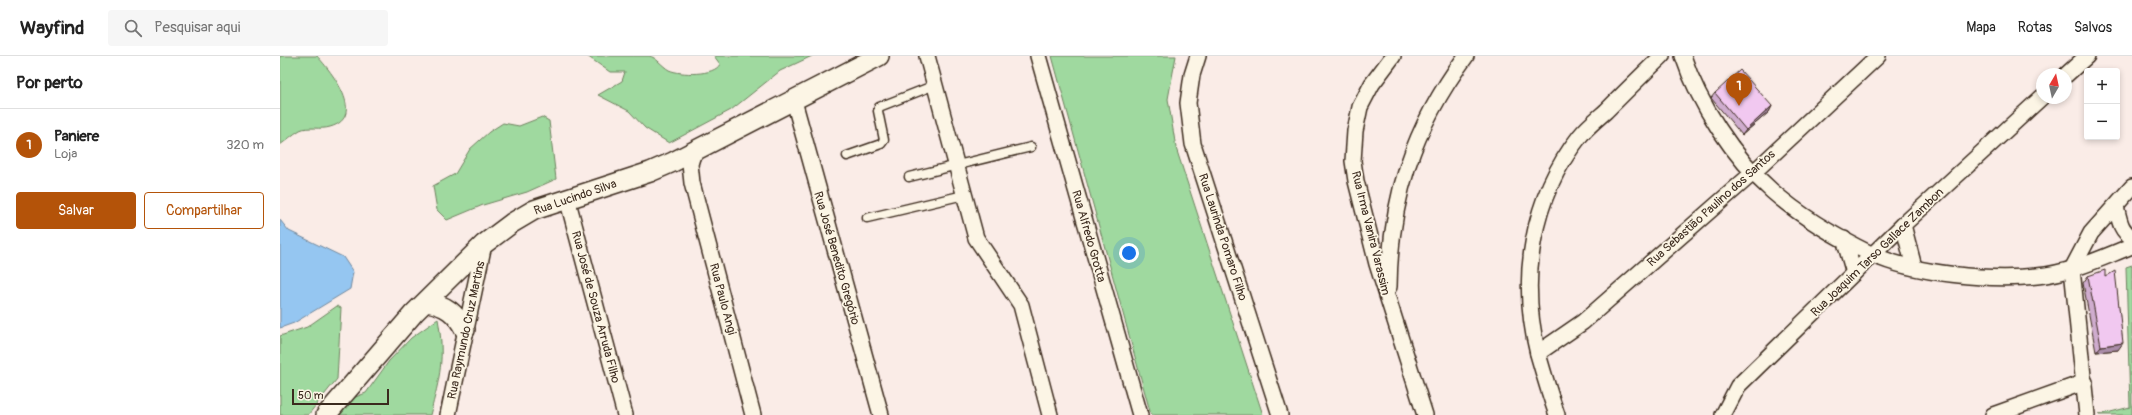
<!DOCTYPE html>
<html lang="pt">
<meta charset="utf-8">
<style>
:root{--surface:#fff;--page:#f6f6f6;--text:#222;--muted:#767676;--line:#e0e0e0;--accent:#b45309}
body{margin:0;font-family:Pangolin,sans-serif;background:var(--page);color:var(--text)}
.controls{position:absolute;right:12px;top:12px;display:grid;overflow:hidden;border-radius:4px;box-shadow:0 2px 6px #0003}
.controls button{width:36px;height:36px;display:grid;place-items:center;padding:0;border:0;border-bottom:1px solid var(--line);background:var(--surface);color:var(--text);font:20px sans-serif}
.compass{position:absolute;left:1756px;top:12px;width:36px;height:36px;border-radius:50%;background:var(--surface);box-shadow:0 2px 6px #0003;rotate:9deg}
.scale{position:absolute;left:12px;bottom:10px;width:97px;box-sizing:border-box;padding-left:4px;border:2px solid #3b2a1e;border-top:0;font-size:11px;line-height:14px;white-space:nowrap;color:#3b2a1e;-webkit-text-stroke:3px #fcf5e5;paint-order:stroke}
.you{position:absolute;left:849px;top:197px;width:14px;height:14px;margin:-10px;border:3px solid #fff;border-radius:50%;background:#1a73e8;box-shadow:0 0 0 6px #1a73e833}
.badge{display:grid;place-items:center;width:26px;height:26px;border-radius:50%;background:var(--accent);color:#fff;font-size:13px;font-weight:700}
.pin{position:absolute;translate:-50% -33px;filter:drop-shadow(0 1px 2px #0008)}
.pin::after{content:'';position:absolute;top:21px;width:14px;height:12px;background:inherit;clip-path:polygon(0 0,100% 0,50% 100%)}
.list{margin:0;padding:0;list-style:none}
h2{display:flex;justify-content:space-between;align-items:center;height:52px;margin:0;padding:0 16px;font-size:17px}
h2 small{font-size:13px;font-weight:400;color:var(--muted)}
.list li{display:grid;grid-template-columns:26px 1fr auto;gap:12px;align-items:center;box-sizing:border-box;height:72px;padding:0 16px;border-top:1px solid var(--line)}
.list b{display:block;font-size:15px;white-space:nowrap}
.list p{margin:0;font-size:13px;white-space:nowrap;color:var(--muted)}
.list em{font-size:13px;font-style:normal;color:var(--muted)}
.actions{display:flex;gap:8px;padding:12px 16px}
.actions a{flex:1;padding:9px 0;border:1px solid var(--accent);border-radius:4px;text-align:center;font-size:14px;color:var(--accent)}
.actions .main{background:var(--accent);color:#fff}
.icon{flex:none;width:22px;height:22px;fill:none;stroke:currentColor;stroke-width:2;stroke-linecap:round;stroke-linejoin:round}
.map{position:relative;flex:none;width:1852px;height:359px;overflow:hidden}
header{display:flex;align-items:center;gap:24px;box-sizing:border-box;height:56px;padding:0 20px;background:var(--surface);border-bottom:1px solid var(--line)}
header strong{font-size:19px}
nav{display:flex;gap:22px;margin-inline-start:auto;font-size:14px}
.search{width:280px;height:36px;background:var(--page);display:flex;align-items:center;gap:10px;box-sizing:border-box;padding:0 14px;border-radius:4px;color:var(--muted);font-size:15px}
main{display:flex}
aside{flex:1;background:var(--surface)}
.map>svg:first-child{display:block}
</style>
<header>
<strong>Wayfind</strong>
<div class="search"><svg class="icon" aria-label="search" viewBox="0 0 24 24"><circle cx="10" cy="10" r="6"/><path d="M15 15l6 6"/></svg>Pesquisar aqui</div>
<nav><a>Mapa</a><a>Rotas</a><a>Salvos</a></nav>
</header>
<main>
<aside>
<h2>Por perto<small></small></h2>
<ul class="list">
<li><span class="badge">1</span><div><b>Paniere</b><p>Loja</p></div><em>320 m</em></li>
</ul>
<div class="actions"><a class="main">Salvar</a><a>Compartilhar</a></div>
</aside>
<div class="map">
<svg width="1852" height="359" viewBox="0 0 1852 359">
<rect width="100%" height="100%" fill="#faece7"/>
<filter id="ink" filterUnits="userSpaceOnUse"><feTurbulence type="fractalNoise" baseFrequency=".025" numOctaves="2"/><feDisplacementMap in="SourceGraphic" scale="8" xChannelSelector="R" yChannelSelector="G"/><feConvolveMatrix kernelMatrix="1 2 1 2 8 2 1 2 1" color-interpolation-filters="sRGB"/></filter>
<g filter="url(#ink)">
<g fill="#9fd99f" stroke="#6d825e">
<path d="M0,0H37C52,16 87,61 50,71C41,74 28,70 20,74C13,78 6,85 0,89Z"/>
<path d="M307,0C327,0 349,0 369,0C376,1 382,10 389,14C400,19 435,20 440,8L434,0H532L500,15L451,54L389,87L365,72L349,55L318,39L342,25L345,16H330Z"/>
<path d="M772,0H896L888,43L896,92L983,359H871Z"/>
<path d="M262,61L269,65L276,123L247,136L203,149L167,164L157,154L153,130L175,118L190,93L209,76L223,67L239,70Z"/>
<path d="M1852,209V359H1819L1850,351L1846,211Z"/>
<path d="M57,250L61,252L57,323L28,359H0V280L27,271Z"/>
<path d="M158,263C165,302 160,321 150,359H57L70,343L86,337L109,305L131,282Z"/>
</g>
<path fill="#95c6f1" stroke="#71889d" d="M0,164L9,175L63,201L73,216L70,233L14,267L0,272Z"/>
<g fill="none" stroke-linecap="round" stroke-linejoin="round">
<defs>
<g id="service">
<path d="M567,100L601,88L604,84L598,55L599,51L655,29"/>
<path d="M629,121L751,91"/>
<path d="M587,162L684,139"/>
</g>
<g id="minor">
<path d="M647,0L696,182L741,249L770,359"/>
<path d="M758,0L860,359"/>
<path d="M918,0L912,19L908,47L913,88L1000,359"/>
<path d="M1113,0L1092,28L1080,51L1075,75L1073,105L1076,125L1097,208L1145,359"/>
<path d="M1403,0C1419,48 1453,101 1492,135C1519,159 1558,182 1591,198C1634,218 1710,225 1757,220C1791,217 1821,202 1852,190"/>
<path d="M1786,19L1807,0"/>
<path d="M514,45L601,359"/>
<path d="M414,95L410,108L412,127L473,359"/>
<path d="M287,142L345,359"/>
<path d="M1836,150C1839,162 1840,175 1852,181"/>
<path d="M1623,169L1634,211"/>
<path d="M1564,183L1574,217"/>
<path d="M1109,231C1110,142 1133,72 1186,0"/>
<path d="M1258,297L1303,266L1474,116L1598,0"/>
<path d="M168,359L204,188"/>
<path d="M1277,359C1270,339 1264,319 1258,298C1239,223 1251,142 1300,80C1307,71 1317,63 1326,55C1344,37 1363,18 1382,0"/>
<path d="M1443,359L1458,330L1623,169L1762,41"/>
<path d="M1713,359L1805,326"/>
<path d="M1807,359L1792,213L1811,177L1852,131"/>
</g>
<g id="tertiary">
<path d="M147,246C166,249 176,257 185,274"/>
<path d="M46,359L134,257L204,188L232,167L254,154L370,116L393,106L599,0"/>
</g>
</defs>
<use href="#service" stroke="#3b2a1e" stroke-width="11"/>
<use href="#minor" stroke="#3b2a1e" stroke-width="18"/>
<use href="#tertiary" stroke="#3b2a1e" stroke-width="22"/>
<use href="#service" stroke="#fcf5e5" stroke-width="8"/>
<use href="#minor" stroke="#fcf5e5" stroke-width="15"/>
<use href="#tertiary" stroke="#fcf5e5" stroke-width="19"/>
</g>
<g fill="#cfacce" stroke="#3b2a1e">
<path d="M1435,37L1492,50L1489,56L1462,79L1431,42Z"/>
<path d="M1808,220L1825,221L1838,294L1816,296L1803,227Z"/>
</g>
<g fill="#a98ca8" stroke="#3b2a1e">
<path d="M1492,50L1489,56L1462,79L1466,74Z"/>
<path d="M1843,287L1838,294L1816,296L1821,290Z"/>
</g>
<g fill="#f1c8f0" stroke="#3b2a1e">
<path d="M1460,14L1492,50L1466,74L1435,37Z"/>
<path d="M1825,214V221L1835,215L1843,287L1821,290L1808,220Z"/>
</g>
</g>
<g text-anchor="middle" stroke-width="3.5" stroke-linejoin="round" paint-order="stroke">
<g font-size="12" fill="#3b2a1e" stroke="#fcf5e5">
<text transform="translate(295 141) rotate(-19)" y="4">Rua Lucindo Silva</text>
<text transform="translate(1431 152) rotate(-42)" y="4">Rua Sebastião Paulino dos Santos</text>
<text transform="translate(1091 177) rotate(76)" y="4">Rua Irma Vanira Varassim</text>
<text transform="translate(809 180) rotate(74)" y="4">Rua Alfredo Grotta</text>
<text transform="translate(943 181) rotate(72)" y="4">Rua Laurinda Pomaro Filho</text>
<text transform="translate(1597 196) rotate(-44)" y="4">Rua Joaquim Tarso Gallace Zambon</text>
<text transform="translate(557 202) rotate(74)" y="4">Rua José Benedito Gregório</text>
<text transform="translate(443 243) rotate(75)" y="4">Rua Paulo Angi</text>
<text transform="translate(316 251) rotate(75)" y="4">Rua José de Souza Arruda Filho</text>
<text transform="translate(186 274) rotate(-78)" y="4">Rua Raymundo Cruz Martins</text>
</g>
</g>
</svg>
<div class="controls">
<button>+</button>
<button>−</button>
</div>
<svg class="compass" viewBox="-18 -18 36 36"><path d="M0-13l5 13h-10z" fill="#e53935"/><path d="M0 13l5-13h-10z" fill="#767676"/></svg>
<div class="scale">50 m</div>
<div class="you"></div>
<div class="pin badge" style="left:1459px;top:50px">1</div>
</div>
</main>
